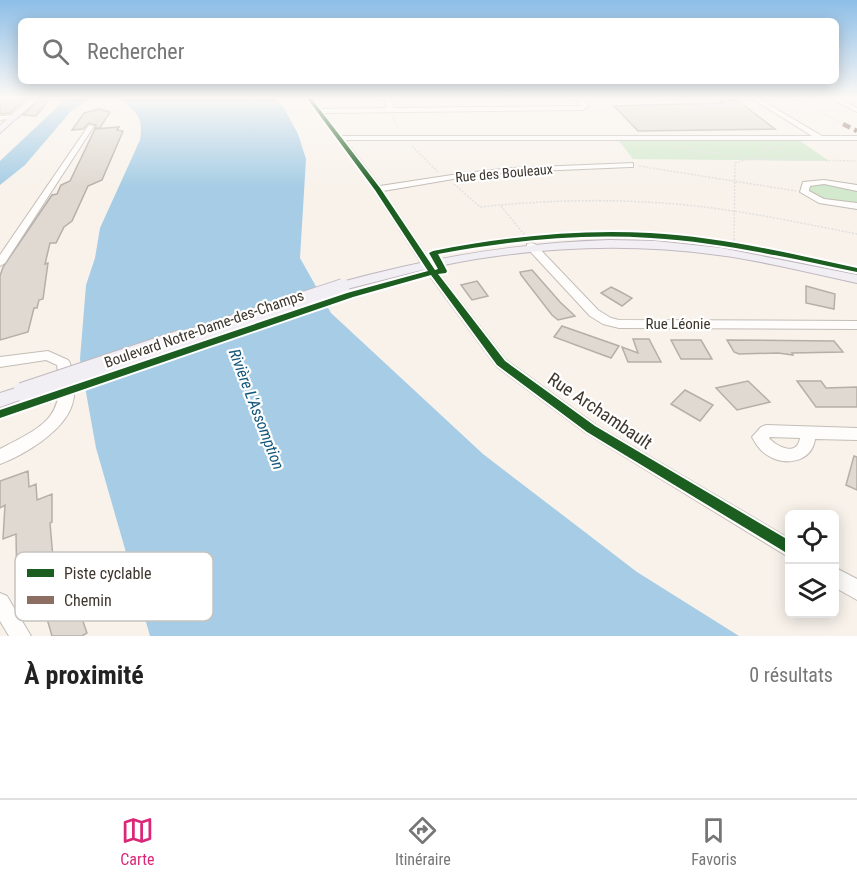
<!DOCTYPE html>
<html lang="fr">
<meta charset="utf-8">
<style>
:root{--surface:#fff;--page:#f2f2f2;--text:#222;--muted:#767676;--line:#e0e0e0;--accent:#db2777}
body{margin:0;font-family:"Roboto Condensed",sans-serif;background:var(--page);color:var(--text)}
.controls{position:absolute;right:18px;bottom:18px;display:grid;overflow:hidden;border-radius:9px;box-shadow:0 3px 15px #0003}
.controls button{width:54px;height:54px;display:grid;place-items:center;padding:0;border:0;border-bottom:2px solid var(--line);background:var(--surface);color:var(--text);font:30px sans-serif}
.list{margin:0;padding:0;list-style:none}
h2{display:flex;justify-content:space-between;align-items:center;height:78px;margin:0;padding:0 24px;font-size:26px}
h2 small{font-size:20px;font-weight:400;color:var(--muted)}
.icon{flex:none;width:33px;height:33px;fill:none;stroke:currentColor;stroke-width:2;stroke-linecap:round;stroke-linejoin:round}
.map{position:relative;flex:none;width:857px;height:636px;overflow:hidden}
.search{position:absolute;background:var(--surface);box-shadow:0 3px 15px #0003;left:18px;right:18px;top:18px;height:66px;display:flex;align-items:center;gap:15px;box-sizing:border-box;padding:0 21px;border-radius:9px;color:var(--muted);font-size:22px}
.sheet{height:162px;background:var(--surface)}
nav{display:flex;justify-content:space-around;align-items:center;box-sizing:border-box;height:84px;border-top:2px solid var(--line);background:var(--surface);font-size:16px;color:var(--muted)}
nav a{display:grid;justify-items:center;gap:3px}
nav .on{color:var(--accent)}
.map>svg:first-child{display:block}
</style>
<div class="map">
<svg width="857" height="636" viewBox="0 0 857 636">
<rect width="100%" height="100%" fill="#f8f2eb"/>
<g fill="#d2e9cd">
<path d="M616,137L796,138L829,161L633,159Z"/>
<path d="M815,182L857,188V206L841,205L804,192L806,184Z"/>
</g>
<g fill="#a6cde5">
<path d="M67,98H91L72,110L25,165L0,185V161Z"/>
<path d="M120,98H274L284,108L298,134L306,159L300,258L331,313L483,454L637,572L739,636H150L96,448L80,359L86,285L95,258L100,228L140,140C144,115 136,114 120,98Z"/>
</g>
<g fill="#dfd9d1" stroke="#b5afa8" stroke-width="1.5">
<path d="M0,98H21L20,100L26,99L10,113L2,114L0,113Z"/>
<path d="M41,98H50L36,116L23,115Z"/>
<path d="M737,100L775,129L638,131L614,106L723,103L720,101Z"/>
<path d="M99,109L110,112L100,128H95L96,125L89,123L83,129L72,130L84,113Z"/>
<path d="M119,127L117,130L123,131L102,180L88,186L72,221L64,227L56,243H50L45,264L48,263L43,299L39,300L37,308H34L28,332L0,340V276L3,267L52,195L57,194L61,185L70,181L95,129Z"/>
<path d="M532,270L560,302L575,316L558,320L552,315L521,275L520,272Z"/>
<path d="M477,281L488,296L472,300L461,285Z"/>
<path d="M806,286L835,294L834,309L806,303Z"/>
<path d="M611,287L619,291L632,298L622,306L601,293Z"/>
<path d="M562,326L619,346L611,358L554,337Z"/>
<path d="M633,339H649L661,362H628L622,347L638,353Z"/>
<path d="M671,340H701L712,359H681Z"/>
<path d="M727,340L834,341L843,352L792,353L793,355L778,353L739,354L734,352Z"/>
<path d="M748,381L770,402L737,410L716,388Z"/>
<path d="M797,381H821L826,388L857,387V407H816Z"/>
<path d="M685,390L713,405L700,421L671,404Z"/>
<path d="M854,456L857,457V490L846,485Z"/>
<path d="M28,471L29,487L36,484L37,500L52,494V522L50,523L55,582L81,567L90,592L76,601L87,633L82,636H52L36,581L17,589L16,534L3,539L5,505L0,508V481Z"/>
</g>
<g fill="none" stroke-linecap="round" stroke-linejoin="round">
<defs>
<g id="minor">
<path d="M306,98H312L321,109L387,108L384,98H390L394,108L581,106L576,98H582L588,106L583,110L324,113L341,136H812L751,98H758L822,136H857V140H345L380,186L465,173L513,168L633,163V167H630L513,172L465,177L383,191L437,271L506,360L596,425L790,539V558L586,433L496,366L429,275L374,190Z"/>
<path d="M830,98H838L857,108V112Z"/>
<path d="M0,116L16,115L19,117L0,120Z"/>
<path d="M89,125L94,126L5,263L0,266V255Z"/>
<path d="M824,180L857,185V191L824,184L810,186L809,191L824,199L857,203V209L819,203L800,192L803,182Z"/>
<path d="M531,243L535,244L598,310L611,318L619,320L857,321V329L619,328L603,324L590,316L527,248V244Z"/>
<path d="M48,351L68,360L70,363C73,377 77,391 72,405C64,431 24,455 0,464V449C42,427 67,418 57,365L46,360L0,367V357Z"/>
<path d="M766,425L857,428V440L815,439C812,462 785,467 767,455C760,451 756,444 752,437L761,427ZM769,438L770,437L800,438C797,457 777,447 769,438Z"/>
<path d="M834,567L857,579V600L834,587Z"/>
<path d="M0,593L7,596L31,636H9L0,621Z"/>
</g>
<g id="major">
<path d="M31,98H39L0,133V125Z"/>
<path d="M609,240L655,241L721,248L857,275V283C811,273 765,261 718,255C638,244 556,246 476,259C431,266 388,279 343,290L336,286L338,283C428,258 516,243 609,240Z"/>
<path d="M22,386L28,387L31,392L28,397L0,407V393Z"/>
</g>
</defs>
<use href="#minor" stroke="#c3bdb6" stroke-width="2"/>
<use href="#major" stroke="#c0b8c0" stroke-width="2"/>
<g stroke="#e2e0de" stroke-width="1.5" stroke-dasharray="2 1.5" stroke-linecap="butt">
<path d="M796,98L843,124"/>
<path d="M393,117L398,131"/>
<path d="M412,146L438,172"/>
<path d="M678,147L748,159L777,146"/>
<path d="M765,147H774L799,160"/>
<path d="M639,166L796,191"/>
<path d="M454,184L480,207C555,199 629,198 704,207C755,213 806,224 857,234"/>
<path d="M501,206L527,238"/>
<path d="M734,240L735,163L748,159L857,161"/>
</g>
<path stroke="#e2e0de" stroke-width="2" stroke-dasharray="4.5 3" stroke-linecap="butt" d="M734,245V238"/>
<use href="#minor" fill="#fefdfc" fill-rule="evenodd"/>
<use href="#major" fill="#f2eff4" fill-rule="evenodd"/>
<defs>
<path id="major-bridge-far1" d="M176,341L343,286"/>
<path id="major-bridge" d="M22,392L181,339"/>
</defs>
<use href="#major-bridge-far1" stroke="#c0b8c0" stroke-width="16" stroke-linecap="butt"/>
<use href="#major-bridge" stroke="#c0b8c0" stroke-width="20" stroke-linecap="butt"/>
<use href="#major-bridge-far1" stroke="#f2eff4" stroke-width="14"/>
<use href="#major-bridge" stroke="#f2eff4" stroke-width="18"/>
<path stroke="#8d6e63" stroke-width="4.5" stroke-dasharray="8 4.5" stroke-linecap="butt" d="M843,124L857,131"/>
<defs>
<path id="cycleway" d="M307,98H311L380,188L435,270L438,269L429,253L433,251C505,237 577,229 650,233C720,237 789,253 857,268V272C789,258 720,242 651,238C579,233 508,241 438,254L447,271L446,273L438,274L505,361L595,426L790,541V555L587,432L497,365L431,275L353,297L0,418V410L347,293L428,271L375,190Z"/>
</defs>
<use href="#cycleway" stroke="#fff" stroke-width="4"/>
<use href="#cycleway" fill="#1b5e20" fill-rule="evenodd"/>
</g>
<linearGradient id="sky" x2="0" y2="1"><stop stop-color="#8dbee7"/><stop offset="0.52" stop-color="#fcf9f6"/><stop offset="1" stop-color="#fcf9f6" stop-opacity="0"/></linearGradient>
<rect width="857" height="187" fill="url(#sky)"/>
<g text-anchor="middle" stroke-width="4.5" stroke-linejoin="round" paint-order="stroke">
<g font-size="14" fill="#3d362d" stroke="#fff">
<text transform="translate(504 173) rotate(-5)" y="5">Rue des Bouleaux</text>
</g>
<g font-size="15" fill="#3d362d" stroke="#fff">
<text x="678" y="329">Rue Léonie</text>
<text transform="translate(204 329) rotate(-19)" y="5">Boulevard Notre-Dame-des-Champs</text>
</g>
<g font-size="16" font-style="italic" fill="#13577d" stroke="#fff">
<text transform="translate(257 409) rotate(69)" y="6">Rivière L'Assomption</text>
</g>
<g font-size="18" fill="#3d362d" stroke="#fff">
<text transform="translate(600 411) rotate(34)" y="6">Rue Archambault</text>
</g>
</g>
<rect x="15" y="552" width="198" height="69" rx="9" fill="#fff" stroke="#c5c3c0" stroke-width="1.5"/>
<rect x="27" y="569" width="27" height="8" fill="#1b5e20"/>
<rect x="27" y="596" width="27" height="8" fill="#8d6e63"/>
<g font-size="16" fill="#3d362d">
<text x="64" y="579">Piste cyclable</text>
<text x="64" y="606">Chemin</text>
</g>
</svg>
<div class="controls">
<button><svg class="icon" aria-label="locate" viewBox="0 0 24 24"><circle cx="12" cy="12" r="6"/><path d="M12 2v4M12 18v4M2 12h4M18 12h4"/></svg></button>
<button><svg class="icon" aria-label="layers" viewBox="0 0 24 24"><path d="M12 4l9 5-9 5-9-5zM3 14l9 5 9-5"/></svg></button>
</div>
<div class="search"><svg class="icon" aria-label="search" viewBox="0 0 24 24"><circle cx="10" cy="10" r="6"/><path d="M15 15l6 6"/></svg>Rechercher</div>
</div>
<section class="sheet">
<h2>À proximité<small>0 résultats</small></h2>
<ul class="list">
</ul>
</section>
<nav>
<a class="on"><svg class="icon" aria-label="map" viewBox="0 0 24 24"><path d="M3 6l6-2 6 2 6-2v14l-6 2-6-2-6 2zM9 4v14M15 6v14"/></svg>Carte</a>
<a><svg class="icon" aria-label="directions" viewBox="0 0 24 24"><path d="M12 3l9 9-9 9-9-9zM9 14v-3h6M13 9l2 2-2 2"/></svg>Itinéraire</a>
<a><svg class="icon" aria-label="saved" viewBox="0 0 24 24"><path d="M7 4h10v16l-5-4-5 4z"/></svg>Favoris</a>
</nav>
